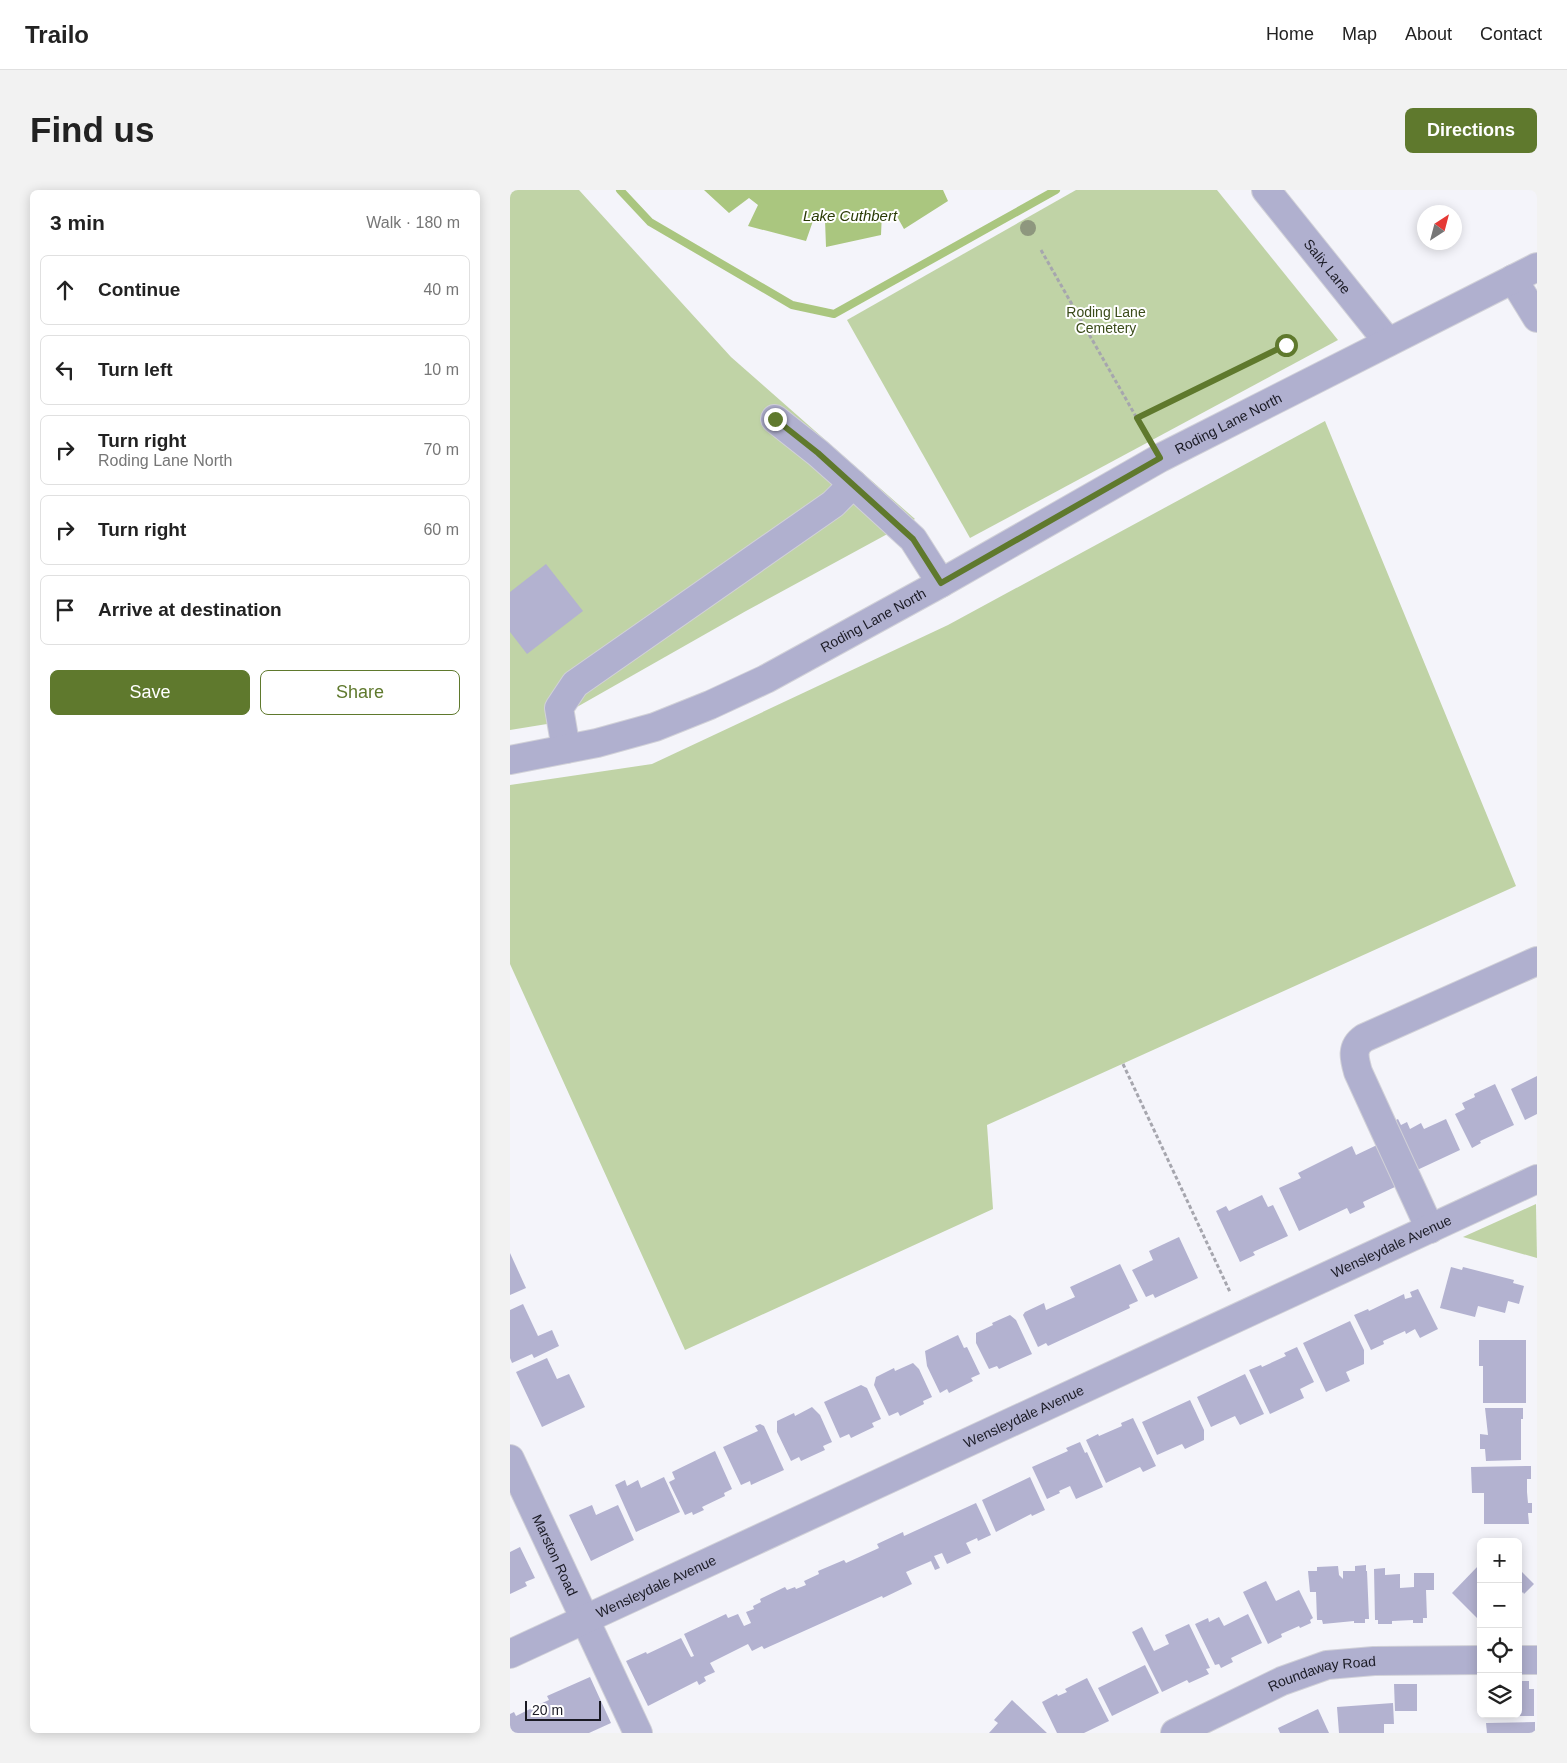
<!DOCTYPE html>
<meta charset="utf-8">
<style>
:root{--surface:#fff;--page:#f2f2f2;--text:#222;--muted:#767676;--line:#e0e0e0;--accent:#5f792d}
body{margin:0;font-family:Helvetica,sans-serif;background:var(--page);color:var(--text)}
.controls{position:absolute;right:15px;bottom:15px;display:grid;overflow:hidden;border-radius:8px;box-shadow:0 2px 12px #0003}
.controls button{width:45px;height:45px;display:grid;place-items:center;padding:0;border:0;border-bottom:1px solid var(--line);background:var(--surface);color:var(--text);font:25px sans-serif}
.compass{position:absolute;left:907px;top:15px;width:45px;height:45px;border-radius:50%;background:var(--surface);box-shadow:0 2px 12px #0003;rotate:36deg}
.scale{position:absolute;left:15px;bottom:12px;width:76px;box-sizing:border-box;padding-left:5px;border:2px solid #1a1a24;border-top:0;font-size:14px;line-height:18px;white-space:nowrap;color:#1a1a24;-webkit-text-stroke:4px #fff;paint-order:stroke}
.stop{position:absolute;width:15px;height:15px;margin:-11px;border:4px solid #5f792d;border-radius:50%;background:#fff}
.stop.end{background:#5f792d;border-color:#fff;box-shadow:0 1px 5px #0008}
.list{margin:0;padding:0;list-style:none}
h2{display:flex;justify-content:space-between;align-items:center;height:65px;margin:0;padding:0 20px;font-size:21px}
h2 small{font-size:16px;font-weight:400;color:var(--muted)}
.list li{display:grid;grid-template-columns:32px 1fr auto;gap:15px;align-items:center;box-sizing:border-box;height:70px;margin:0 10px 10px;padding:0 10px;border:1px solid var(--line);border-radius:8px}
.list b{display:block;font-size:19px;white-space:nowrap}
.list p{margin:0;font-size:16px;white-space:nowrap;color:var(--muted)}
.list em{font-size:16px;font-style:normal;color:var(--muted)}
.actions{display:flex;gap:10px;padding:15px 20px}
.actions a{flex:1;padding:11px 0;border:1px solid var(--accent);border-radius:8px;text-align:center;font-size:18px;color:var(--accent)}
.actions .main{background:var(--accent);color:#fff}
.icon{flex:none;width:28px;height:28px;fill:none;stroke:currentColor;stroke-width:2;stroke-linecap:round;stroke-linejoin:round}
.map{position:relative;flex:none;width:1027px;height:1543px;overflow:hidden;border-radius:8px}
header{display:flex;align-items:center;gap:30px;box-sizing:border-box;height:70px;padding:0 25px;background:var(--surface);border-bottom:1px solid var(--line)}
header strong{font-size:24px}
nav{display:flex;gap:28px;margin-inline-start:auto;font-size:18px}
.intro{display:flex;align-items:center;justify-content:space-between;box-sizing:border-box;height:120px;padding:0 30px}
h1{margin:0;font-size:35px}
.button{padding:12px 22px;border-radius:8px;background:var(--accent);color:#fff;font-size:18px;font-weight:700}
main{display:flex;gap:30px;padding:0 30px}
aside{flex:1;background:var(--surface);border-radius:8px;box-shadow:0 2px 12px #0003}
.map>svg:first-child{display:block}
</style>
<header>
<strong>Trailo</strong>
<nav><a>Home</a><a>Map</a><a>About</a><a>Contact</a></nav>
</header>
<div class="intro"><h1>Find us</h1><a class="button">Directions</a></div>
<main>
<aside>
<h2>3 min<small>Walk · 180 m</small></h2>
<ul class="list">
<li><svg class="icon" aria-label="ahead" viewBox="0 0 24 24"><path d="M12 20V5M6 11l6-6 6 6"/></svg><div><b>Continue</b></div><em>40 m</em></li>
<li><svg class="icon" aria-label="left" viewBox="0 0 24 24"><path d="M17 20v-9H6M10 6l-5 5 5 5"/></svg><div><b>Turn left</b></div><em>10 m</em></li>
<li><svg class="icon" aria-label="right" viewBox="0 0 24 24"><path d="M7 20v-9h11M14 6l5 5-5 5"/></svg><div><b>Turn right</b><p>Roding Lane North</p></div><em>70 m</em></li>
<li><svg class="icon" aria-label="right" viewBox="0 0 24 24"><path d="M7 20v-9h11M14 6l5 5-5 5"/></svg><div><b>Turn right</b></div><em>60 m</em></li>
<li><svg class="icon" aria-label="arrive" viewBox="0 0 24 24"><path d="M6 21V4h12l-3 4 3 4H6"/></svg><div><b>Arrive at destination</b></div></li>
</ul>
<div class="actions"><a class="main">Save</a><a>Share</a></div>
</aside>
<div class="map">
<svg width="1027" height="1543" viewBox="0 0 1027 1543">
<rect width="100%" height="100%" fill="#f4f4fa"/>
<g fill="#c0d3a6">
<path d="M0,0H69L221,167L405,329L236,421L37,534L0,540Z"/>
<path d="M566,0H707L828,150L460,348L337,130Z"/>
<path d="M815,231L1006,696L477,935L483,1019L175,1160L0,774V595L142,574L438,435Z"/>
<path d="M1026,1014L1027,1068L953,1047Z"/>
</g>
<path fill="#aac67f" d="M194,0H433L438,11L394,39L385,23L372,22L371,45L316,57L315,30L304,28L296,51L238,36L248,15L239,8L219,23Z"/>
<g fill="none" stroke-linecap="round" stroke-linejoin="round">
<path stroke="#aac67f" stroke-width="8" d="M110,0L140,32L282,115L324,124L546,0"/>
</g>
<g fill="#b3b2d0">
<path d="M36,374L73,421L17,464L0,442V402Z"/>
<path d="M1027,886V924L1015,930L1001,899Z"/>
<path d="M985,894L1004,935L970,951L971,953L962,958L945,924L955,919L952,913L965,907L964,904Z"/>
<path d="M888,929L891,935L897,932L900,939L911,933L914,939L936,929L950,960L905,981L877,934Z"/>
<path d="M867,955L887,996L853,1012L855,1017L840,1024L837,1018L789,1041L769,998L791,988L788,983L842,956L846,965Z"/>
<path d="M752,1005L758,1017L763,1015L778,1046L743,1062L745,1065L730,1072L706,1021L716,1016L719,1021Z"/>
<path d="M669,1047L688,1088L645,1108L643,1104L636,1107L622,1080L643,1070L639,1061Z"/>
<path d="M0,1063L16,1098L0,1105Z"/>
<path d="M610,1074L628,1111L619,1115L620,1118L538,1156L536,1153L528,1157L513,1125L515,1122L534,1113L536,1120L565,1107L560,1097Z"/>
<path d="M941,1077L952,1080L953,1077L1004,1090L1003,1093L1014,1096L1009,1114L998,1111L995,1123L968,1116L965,1127L930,1118Z"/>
<path d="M908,1099L928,1139L910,1148L905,1139L896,1144L895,1141L873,1151L874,1154L861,1160L844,1125L858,1119L859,1121L894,1104L895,1109L902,1107L900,1102Z"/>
<path d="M13,1114L28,1146L42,1140L49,1156L24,1168L22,1164L2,1173L0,1168V1120Z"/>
<path d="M500,1125L506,1130L522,1164L489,1179L487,1176L479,1179L466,1153V1143L483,1135L482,1133Z"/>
<path d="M840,1131L854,1160V1174L836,1182L840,1191L816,1202L793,1153Z"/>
<path d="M448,1145L454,1158L457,1157L470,1184L461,1188L463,1191L439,1203L437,1199L430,1203L417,1176L415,1161Z"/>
<path d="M969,1150H1016V1213H973V1176H969Z"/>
<path d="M787,1157L804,1192L790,1199L794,1208L760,1224L739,1180L751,1175L752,1177L776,1166L774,1163Z"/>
<path d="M37,1168L47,1189L59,1184L75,1217L32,1237L6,1182Z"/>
<path d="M403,1173L409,1179L422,1207L413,1211L414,1214L390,1226L388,1222L379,1226L364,1195L366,1187L384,1178L385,1181Z"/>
<path d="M735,1184L754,1224L730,1235L725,1226L701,1237L687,1207Z"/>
<path d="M351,1195L357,1198L371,1229L362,1233L364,1237L341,1248L339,1244L330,1248L314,1212Z"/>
<path d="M680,1210L694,1240V1250L675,1259L672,1254L647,1265L632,1232Z"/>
<path d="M302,1217L310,1225L322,1252L313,1256L315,1260L304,1265L291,1271L289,1267L281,1271L267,1242V1231L284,1223L285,1226Z"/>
<path d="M975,1218H1013V1229H1011V1270L976,1271L975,1259H970V1244L978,1245Z"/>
<path d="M623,1228L646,1276L633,1282L630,1277L596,1293L576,1250L588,1244L589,1246L612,1236L611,1233Z"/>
<path d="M250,1234L254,1236L274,1280L241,1295L240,1291L231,1295L213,1257L248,1241L245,1236Z"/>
<path d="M570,1252L575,1263L577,1262L593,1297L566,1309L560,1296L549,1301L550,1303L537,1309L522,1277L558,1261L556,1258Z"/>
<path d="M205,1261L222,1299L214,1303L215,1306L192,1317L194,1320L183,1325L182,1322L175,1325L159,1292L165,1289L162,1282Z"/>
<path d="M1021,1276V1289H1017V1302L1018,1313H1022V1323H1018L1019,1334H974V1303H962L961,1277Z"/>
<path d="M154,1287L170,1322L126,1342L105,1295L115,1290L117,1296L128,1290L131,1298Z"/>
<path d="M520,1287L535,1320L522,1326L521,1324L486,1342L472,1310Z"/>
<path d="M466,1313L481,1345L468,1351L467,1348L456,1353L461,1363L437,1374L432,1363L424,1366L430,1378L425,1380L421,1371L396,1382L402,1394L373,1408L372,1406L254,1459L252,1456L242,1461L238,1454L200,1473L205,1482L194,1487L196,1491L189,1495L187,1491L138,1516L116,1471L136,1462L137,1464L171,1448L181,1467L184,1466L174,1444L216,1424L218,1428L228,1424L234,1436L241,1433L236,1422L244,1419L243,1416L251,1412L250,1409L275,1397L277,1400L285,1397L286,1399L296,1395L294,1391L309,1384L308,1381L334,1370L336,1373L369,1358L367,1354L393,1342L394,1346Z"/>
<path d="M82,1315L86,1325L108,1315L124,1350L81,1371L59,1325Z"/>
<path d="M10,1357L25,1388L15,1392L17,1396L0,1404V1362Z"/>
<path d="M856,1375V1381H857L859,1429H855V1433H844V1431L813,1434L812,1430H807L806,1402H800L798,1381H807V1377L828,1376L829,1385L833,1389V1381H845V1376Z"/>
<path d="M969,1375L971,1377V1432L942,1403Z"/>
<path d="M875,1378V1385L890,1384V1398L904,1397V1383H924V1400H916L917,1428H913V1433H903V1430L882,1431V1434H868V1430H865L864,1379Z"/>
<path d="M1008,1378L1024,1394L1014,1404L1013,1402L1008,1407Z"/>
<path d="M756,1391L766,1411L789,1400L803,1428L800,1430L801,1433L790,1438L789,1436L771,1444L772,1447L758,1454L733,1402Z"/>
<path d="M738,1424L752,1453L721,1468L723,1472L711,1478L709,1474L705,1475L685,1434L698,1428L699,1432L709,1427L714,1436Z"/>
<path d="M679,1434L700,1478L696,1479L699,1484L679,1493L677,1490L652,1502L622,1442L632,1437L644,1461L659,1454L655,1445Z"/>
<path d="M635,1475L649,1503L602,1526L588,1498Z"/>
<path d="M80,1487L101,1533L79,1543H0V1524L4,1522L6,1526L24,1517L25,1519L31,1516L30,1514L39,1510L37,1506Z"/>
<path d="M577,1488L599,1531L574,1543H547L532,1512L547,1504L548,1506L557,1502L555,1499Z"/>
<path d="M1008,1491H1019V1499H1024V1526H983V1524H1008Z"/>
<path d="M884,1494H907V1521H885Z"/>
<path d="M502,1510L537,1543H479L488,1533L484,1530Z"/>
<path d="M883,1513L884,1534H874V1543H829L827,1517Z"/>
<path d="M808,1519L819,1543H770L768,1538Z"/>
<path d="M1025,1532V1543H977L976,1533Z"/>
</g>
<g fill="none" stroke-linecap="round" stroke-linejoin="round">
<defs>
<g id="minor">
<path id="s1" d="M756,0L878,152"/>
<path d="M1003,89L1027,128"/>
<path d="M265,229L308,263L343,294"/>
<path d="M56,559L49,518L65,494L323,314L343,294L403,349L431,393"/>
<path id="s2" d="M0,570L87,553L145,537L200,515L256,489L431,393L650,268L1027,77"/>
<path d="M920,1039L848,882C844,868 841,857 854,848L1027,771"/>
<path id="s3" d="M0,1269L128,1543"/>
<path id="s4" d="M0,1464L1027,989"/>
<path d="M1008,1470H1027"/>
<path id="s5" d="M665,1543L772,1491L817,1475L864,1471L971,1470"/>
</g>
</defs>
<use href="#minor" stroke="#d1d1d8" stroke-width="30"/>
<g stroke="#a6a6ae" stroke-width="3" stroke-dasharray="4 2.5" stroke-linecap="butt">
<path d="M531,60L637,246"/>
<path d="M627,228L776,155"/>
<path d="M613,874L720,1102"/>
</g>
<use href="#minor" stroke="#b0b0cf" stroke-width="28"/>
</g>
<circle fill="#8e977e" cx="518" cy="38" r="8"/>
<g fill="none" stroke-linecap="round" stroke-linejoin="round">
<path stroke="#5f792d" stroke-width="6" d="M265,229L308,263L403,349L431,393L650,268L627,228L776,155"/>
</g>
<g text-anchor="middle" stroke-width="4" stroke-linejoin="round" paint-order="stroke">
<g font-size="14" fill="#1a1a24" stroke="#fff">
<text dy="5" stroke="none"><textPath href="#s1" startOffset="98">Salix Lane</textPath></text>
<text dy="5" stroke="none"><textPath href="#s2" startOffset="798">Roding Lane North</textPath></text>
<text dy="5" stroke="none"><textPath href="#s2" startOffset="392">Roding Lane North</textPath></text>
<text dy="5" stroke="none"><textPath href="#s4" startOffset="971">Wensleydale Avenue</textPath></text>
<text dy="5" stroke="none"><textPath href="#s4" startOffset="566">Wensleydale Avenue</textPath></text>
<text dy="5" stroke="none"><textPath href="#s3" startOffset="106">Marston Road</textPath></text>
<text dy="5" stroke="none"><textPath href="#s4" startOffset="161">Wensleydale Avenue</textPath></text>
<text dy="5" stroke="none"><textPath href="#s5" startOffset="160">Roundaway Road</textPath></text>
</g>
<g font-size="14" fill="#3a4b19" stroke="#fff">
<text x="596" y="127">Roding Lane<tspan x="596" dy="16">Cemetery</tspan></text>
</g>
<g font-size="15" font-style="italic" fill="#293a04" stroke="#fff">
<text x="340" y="31">Lake Cuthbert</text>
</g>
</g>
</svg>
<div class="controls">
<button>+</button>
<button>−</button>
<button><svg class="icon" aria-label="locate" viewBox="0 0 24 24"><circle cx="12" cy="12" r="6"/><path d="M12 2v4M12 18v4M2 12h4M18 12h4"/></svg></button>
<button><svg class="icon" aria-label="layers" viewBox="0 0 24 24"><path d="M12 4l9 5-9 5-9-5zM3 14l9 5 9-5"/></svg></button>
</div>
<svg class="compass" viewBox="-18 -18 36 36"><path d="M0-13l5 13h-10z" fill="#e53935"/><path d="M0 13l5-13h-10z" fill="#767676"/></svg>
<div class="scale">20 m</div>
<div class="stop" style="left:776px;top:155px"></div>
<div class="stop end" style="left:265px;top:229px"></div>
</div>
</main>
